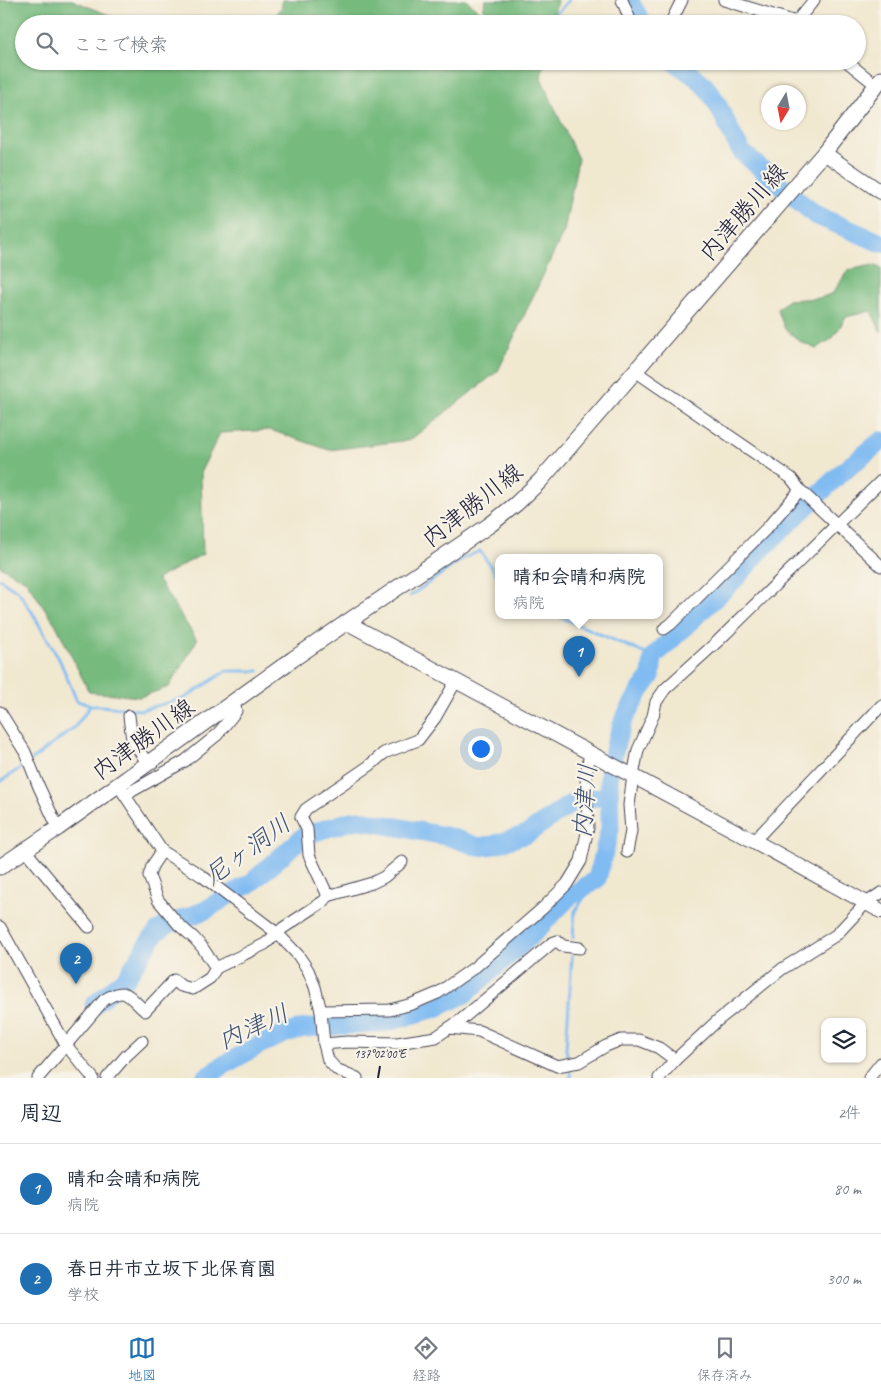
<!DOCTYPE html>
<html lang="ja">
<meta charset="utf-8">
<style>
:root{--surface:#fff;--page:#f2f2f3;--text:#1f2937;--muted:#747a83;--line:#e0e1e3;--accent:#1f6fb2}
body{margin:0;font-family:Caveat,"Klee One",sans-serif;background:var(--page);color:var(--text)}
.controls{position:absolute;right:15px;bottom:15px;display:grid;overflow:hidden;border-radius:10px;box-shadow:0 1px 4px #0004}
.controls button{width:45px;height:45px;display:grid;place-items:center;padding:0;border:0;border-bottom:1px solid var(--line);background:var(--surface);color:var(--text);font:25px sans-serif}
.compass{position:absolute;left:761px;top:85px;width:45px;height:45px;border-radius:50%;background:var(--surface);box-shadow:0 1px 4px #0004;rotate:190deg}
.you{position:absolute;left:480px;top:748px;width:18px;height:18px;margin:-12px;border:4px solid #fff;border-radius:50%;background:#1a73e8;box-shadow:0 0 0 8px #1a73e833}
.badge{display:grid;place-items:center;width:32px;height:32px;border-radius:50%;background:var(--accent);color:#fff;font-size:16px;font-weight:700}
.pin{position:absolute;translate:-50% -41px;filter:drop-shadow(0 1px 2px #0008)}
.pin::after{content:'';position:absolute;top:26px;width:18px;height:15px;background:inherit;clip-path:polygon(0 0,100% 0,50% 100%)}
.popup{position:absolute;left:495px;top:554px;width:168px;height:65px;box-sizing:border-box;display:grid;place-content:center;border-radius:10px;background:var(--surface);filter:drop-shadow(0 1px 4px #0005);font-size:16px;white-space:nowrap;color:var(--muted)}
.popup b{font-size:19px;color:var(--text)}
.popup::after{content:'';position:absolute;left:50%;top:100%;margin-left:-10px;border:10px solid transparent;border-top-color:var(--surface)}
.list{margin:0;padding:0;list-style:none}
h2{display:flex;justify-content:space-between;align-items:center;height:65px;margin:0;padding:0 20px;font-size:21px}
h2 small{font-size:16px;font-weight:400;color:var(--muted)}
.list li{display:grid;grid-template-columns:32px 1fr auto;gap:15px;align-items:center;box-sizing:border-box;height:90px;padding:0 20px;border-top:1px solid var(--line)}
.list b{display:block;font-size:19px;white-space:nowrap}
.list p{margin:0;font-size:16px;white-space:nowrap;color:var(--muted)}
.list em{font-size:16px;font-style:normal;color:var(--muted)}
.icon{flex:none;width:28px;height:28px;fill:none;stroke:currentColor;stroke-width:2;stroke-linecap:round;stroke-linejoin:round}
.map{position:relative;flex:none;width:881px;height:1078px;overflow:hidden}
.search{position:absolute;background:var(--surface);box-shadow:0 1px 4px #0004;left:15px;right:15px;top:15px;height:55px;display:flex;align-items:center;gap:12px;box-sizing:border-box;padding:0 18px;border-radius:28px;color:var(--muted);font-size:19px}
.sheet{height:245px;background:var(--surface)}
nav{display:flex;justify-content:space-around;align-items:center;box-sizing:border-box;height:70px;border-top:1px solid var(--line);background:var(--surface);font-size:14px;color:var(--muted)}
nav a{display:grid;justify-items:center;gap:2px}
nav .on{color:var(--accent)}
.map>svg:first-child{display:block}
</style>
<div class="map">
<svg width="881" height="1078" viewBox="0 0 881 1078">
<rect width="100%" height="100%" fill="#f7f3e8"/>
<filter id="ink" filterUnits="userSpaceOnUse"><feTurbulence type="fractalNoise" baseFrequency=".02" numOctaves="2"/><feDisplacementMap in="SourceGraphic" scale="10" xChannelSelector="R" yChannelSelector="G"/><feConvolveMatrix kernelMatrix="1 2 1 2 8 2 1 2 1" color-interpolation-filters="sRGB"/></filter>
<filter id="wash" filterUnits="userSpaceOnUse"><feTurbulence type="fractalNoise" baseFrequency=".0096" numOctaves="4" result="noise"/><feDisplacementMap in="SourceGraphic" scale="20" xChannelSelector="R" yChannelSelector="G"/><feGaussianBlur stdDeviation="1.12" result="paint"/><feColorMatrix in="noise" values="0 0 0 0 0 0 0 0 0 0 0 0 0 0 0 0 0 1.4 0 .05"/><feComposite in="paint" operator="in"/></filter>
<g filter="url(#wash)">
<rect width="100%" height="100%" fill="#f1e8d0"/>
<g fill="#76ba7e" stroke="#4c6e5c">
<path d="M0,0H72L131,24H24V61H544L541,78L578,159L564,231L498,371L410,440L329,450L270,430L220,433L201,471L203,554L157,579L197,640L169,687L140,697L89,692L56,625L26,581L0,566Z"/>
<path d="M282,0H466L483,14L485,0H557L552,24H271L282,6Z"/>
<path d="M873,265L881,268V332L871,311L846,317L833,338L816,349L801,342L785,329L777,309L788,300L820,298L833,293L848,270Z"/>
</g>
<g fill="none" stroke-linecap="round" stroke-linejoin="round">
<g stroke="#80bbf2" stroke-width="3">
<path d="M546,24L569,0"/>
<path d="M0,579L19,592L32,612L60,661L77,701L91,705"/>
<path d="M410,596L464,558L480,551L499,578"/>
<path d="M558,616L653,657"/>
<path d="M32,760L75,727L91,705L141,710L185,698L226,671H259"/>
<path d="M0,782L26,764"/>
<path d="M573,938L575,911L597,879"/>
<path d="M567,1055L566,1049L572,956"/>
<path d="M570,1072L571,1078"/>
</g>
<g stroke="#80bbf2" stroke-width="19">
<path d="M629,0L643,24"/>
<path d="M673,61C682,68 693,74 701,82C720,100 727,130 742,152L815,215L881,243"/>
<path d="M94,1005L126,978L152,938L159,930L167,925L206,910L224,898L251,883L305,835L351,821L360,820L450,837L479,847L493,845L527,834L579,798L609,797"/>
<path d="M205,1078L222,1066L261,1044L284,1034L304,1028L388,1022L436,1008L465,994L533,934L569,897L597,879L610,829L609,774L616,742L624,719L640,691L651,676L653,657L737,577L759,552L840,474L881,441"/>
</g>
</g>
</g>
<g filter="url(#ink)">
<g fill="none" stroke-linecap="round" stroke-linejoin="round">
<defs>
<g id="minor">
<path d="M622,0L629,17"/>
<path d="M724,0L796,22"/>
<path d="M670,24L682,0"/>
<path d="M798,24L796,22L814,0"/>
<path d="M846,61L876,85"/>
<path d="M635,371L791,478L800,490L881,566"/>
<path d="M664,629L671,624L766,529L800,490"/>
<path d="M0,712L25,752L39,787L58,828"/>
<path d="M129,716L132,740L148,764"/>
<path d="M118,785L162,851L202,876L278,934L298,955L308,970L315,987L321,1011L324,1044L328,1060L336,1069L357,1078"/>
<path d="M125,795L185,761L217,735L236,711L234,701"/>
<path d="M754,841L881,706"/>
<path d="M25,850L89,927"/>
<path d="M627,852L631,831L629,805L633,776L638,750L653,716L656,702L665,689L718,641L881,481"/>
<path d="M328,896L309,855L307,829L301,817L306,809L369,766L384,753L418,740L435,718L456,681"/>
<path d="M0,927L66,1045L93,1078"/>
<path d="M216,968L265,944L283,928L324,901L328,896L372,883L384,877L402,862"/>
<path d="M321,1011L390,1010L412,1004L438,993L475,967L543,908L567,884L581,861L588,828L586,775L590,753"/>
<path d="M449,1028L479,1031L557,1066L579,1062L606,1046L621,1040H639L659,1048L675,1060"/>
<path d="M324,1044L347,1042L397,1043L436,1037L462,1019L552,943L557,941L563,946L580,948"/>
<path d="M38,1078L104,1000C127,986 127,995 145,1011L174,980L181,986L193,989L210,978L216,968L202,947L194,938L179,925L158,900L149,876L152,866L162,851"/>
<path d="M107,1078L126,1056L142,1041"/>
<path d="M659,1078L675,1060L717,1021L782,969L836,935L866,903L881,893"/>
<path d="M869,1078L881,1063"/>
</g>
<g id="tertiary">
<path d="M824,153L881,192"/>
<path d="M346,622L754,841L881,911"/>
</g>
<path id="secondary" d="M0,867L58,828L293,659L491,524L516,504L540,481L824,153L881,79"/>
</defs>
<use href="#minor" stroke="#414051" stroke-width="13"/>
<use href="#tertiary" stroke="#414051" stroke-width="16"/>
<use href="#secondary" stroke="#414051" stroke-width="17"/>
<use href="#minor" stroke="#fff" stroke-width="11"/>
<use href="#tertiary" stroke="#fff" stroke-width="14"/>
<use href="#secondary" stroke="#fff" stroke-width="15"/>
</g>
</g>
<path fill="none" stroke="#22223b" stroke-width="2" d="M378,1078L380,1066"/>
<g text-anchor="middle" stroke-width="4.5" stroke-linejoin="round" paint-order="stroke">
<g font-size="24" fill="#22223b" stroke="#f7f3e8">
<text transform="translate(743 212) rotate(-49)" y="8">内津勝川線</text>
<text transform="translate(472 505) rotate(-38)" y="8">内津勝川線</text>
<text transform="translate(143 739) rotate(-36)" y="8">内津勝川線</text>
</g>
<g font-size="25" font-style="italic" fill="#3e5072" stroke="#f7f3e8">
<text transform="translate(584 801) rotate(-85)" y="9">内津川</text>
<text transform="translate(247 849) rotate(-36)" y="9">尼ヶ洞川</text>
<text transform="translate(253 1026) rotate(-24)" y="9">内津川</text>
</g>
</g>
<g font-size="12" text-anchor="middle" fill="#22223b" stroke="#f7f3e8" stroke-width="4.5" stroke-linejoin="round" paint-order="stroke">
<text x="380" y="1058">137°02'00"E</text>
</g>
</svg>
<div class="controls">
<button><svg class="icon" aria-label="layers" viewBox="0 0 24 24"><path d="M12 4l9 5-9 5-9-5zM3 14l9 5 9-5"/></svg></button>
</div>
<svg class="compass" viewBox="-18 -18 36 36"><path d="M0-13l5 13h-10z" fill="#e53935"/><path d="M0 13l5-13h-10z" fill="#747a83"/></svg>
<div class="you"></div>
<div class="pin badge" style="left:579px;top:677px">1</div>
<div class="popup"><b>晴和会晴和病院</b>病院</div>
<div class="pin badge" style="left:76px;top:984px">2</div>
<div class="search"><svg class="icon" aria-label="search" viewBox="0 0 24 24"><circle cx="10" cy="10" r="6"/><path d="M15 15l6 6"/></svg>ここで検索</div>
</div>
<section class="sheet">
<h2>周辺<small>2件</small></h2>
<ul class="list">
<li><span class="badge">1</span><div><b>晴和会晴和病院</b><p>病院</p></div><em>80 m</em></li>
<li><span class="badge">2</span><div><b>春日井市立坂下北保育園</b><p>学校</p></div><em>300 m</em></li>
</ul>
</section>
<nav>
<a class="on"><svg class="icon" aria-label="map" viewBox="0 0 24 24"><path d="M3 6l6-2 6 2 6-2v14l-6 2-6-2-6 2zM9 4v14M15 6v14"/></svg>地図</a>
<a><svg class="icon" aria-label="directions" viewBox="0 0 24 24"><path d="M12 3l9 9-9 9-9-9zM9 14v-3h6M13 9l2 2-2 2"/></svg>経路</a>
<a><svg class="icon" aria-label="saved" viewBox="0 0 24 24"><path d="M7 4h10v16l-5-4-5 4z"/></svg>保存済み</a>
</nav>
